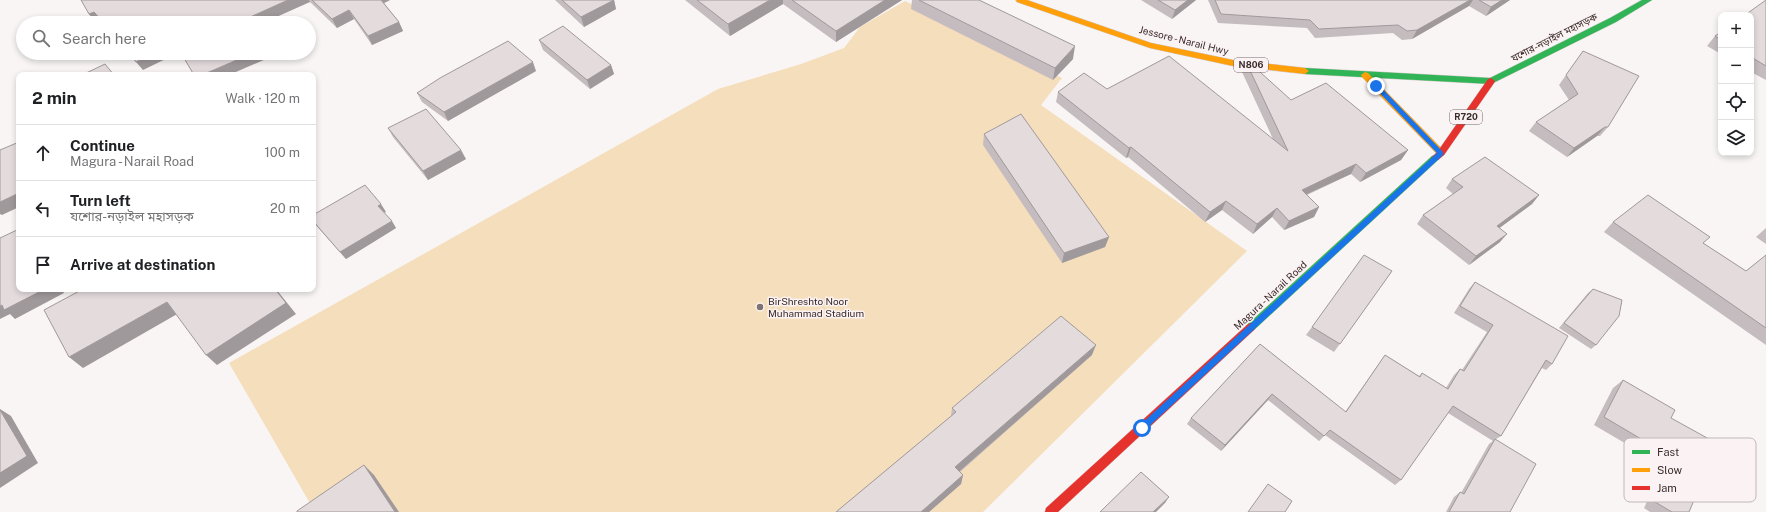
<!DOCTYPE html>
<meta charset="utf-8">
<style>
:root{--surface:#fff;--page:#f6f6f6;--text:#202124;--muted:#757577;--line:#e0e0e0}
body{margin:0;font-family:"Public Sans","Noto Sans Bengali",sans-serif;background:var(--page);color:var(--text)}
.controls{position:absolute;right:12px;top:12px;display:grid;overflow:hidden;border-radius:8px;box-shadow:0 2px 6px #0003}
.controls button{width:36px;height:36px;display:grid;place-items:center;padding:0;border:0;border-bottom:1px solid var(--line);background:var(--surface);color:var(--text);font:20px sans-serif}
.stop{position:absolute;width:12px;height:12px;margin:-9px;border:3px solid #1a73e8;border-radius:50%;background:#fff}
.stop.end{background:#1a73e8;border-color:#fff;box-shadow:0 1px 4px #0008}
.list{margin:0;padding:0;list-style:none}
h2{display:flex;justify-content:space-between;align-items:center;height:52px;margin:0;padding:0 16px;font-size:17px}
h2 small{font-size:13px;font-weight:400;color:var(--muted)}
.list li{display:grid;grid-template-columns:26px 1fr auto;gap:12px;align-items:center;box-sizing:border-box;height:56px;padding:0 16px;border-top:1px solid var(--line)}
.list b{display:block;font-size:15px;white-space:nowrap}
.list p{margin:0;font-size:13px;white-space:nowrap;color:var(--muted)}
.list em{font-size:13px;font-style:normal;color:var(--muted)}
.icon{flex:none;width:22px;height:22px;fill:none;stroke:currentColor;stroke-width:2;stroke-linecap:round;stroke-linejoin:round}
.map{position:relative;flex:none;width:1766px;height:512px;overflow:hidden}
.search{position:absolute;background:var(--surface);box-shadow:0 2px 6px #0003;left:16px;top:16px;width:300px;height:44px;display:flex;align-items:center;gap:10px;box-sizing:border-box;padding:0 14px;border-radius:22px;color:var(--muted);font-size:15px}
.panel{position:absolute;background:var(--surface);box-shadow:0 2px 6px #0003;left:16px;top:72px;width:300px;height:220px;border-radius:8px}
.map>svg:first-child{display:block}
</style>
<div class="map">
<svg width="1766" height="512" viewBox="0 0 1766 512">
<rect width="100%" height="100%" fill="#f9f5f5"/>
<path fill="#f5debb" d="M905,1L1062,78L1041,105L1247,251L983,512H315L229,363L718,89L801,64L844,48L860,27Z"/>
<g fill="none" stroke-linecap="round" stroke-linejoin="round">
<defs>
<g id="fast">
<path d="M1642,0H1652L1616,22L1491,84L1305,74L1301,71L1305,68L1490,78L1610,18Z"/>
<path d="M1435,155L1439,158L1438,160L1254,330L1251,331L1248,330L1246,327L1248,324L1432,156Z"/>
</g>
<g id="slow">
<path d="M1016,0H1027L1151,43L1233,60L1305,68L1309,71L1305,74L1233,66L1150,48L1017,2Z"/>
<path d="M1365,72L1368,73L1444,151L1445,153L1444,155H1438L1362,77L1361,75Z"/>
</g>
<g id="jam">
<path d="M1491,78L1495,81L1494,83L1444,155L1438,160H1432L1431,158L1438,151L1488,79Z"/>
<path d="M1251,323L1254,324L1256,327L1254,330L1058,512H1045L1046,508L1248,324Z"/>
</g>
</defs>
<use href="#fast" stroke="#d1c8c8" stroke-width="1"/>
<use href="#slow" stroke="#d1c8c8" stroke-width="1"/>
<use href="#jam" stroke="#d1c8c8" stroke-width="1"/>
<use href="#fast" fill="#30b455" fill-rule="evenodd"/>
<use href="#slow" fill="#ff9f0a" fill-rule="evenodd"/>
<use href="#jam" fill="#e5322d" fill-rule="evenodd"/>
</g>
<g fill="#c4bcbe">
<path d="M81,0H390L384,3L399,22L403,31L372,45L354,19L337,28L310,2L102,21L96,23L89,14Z"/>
<path d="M555,0H614L616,9L584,27Z"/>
<path d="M685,0H902L836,42L783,4L730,36Z"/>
<path d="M912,0H979L1073,59L1053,80L911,9Z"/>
<path d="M1141,0H1196L1172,19Z"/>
<path d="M1208,0H1510L1486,16L1469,6L1412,39L1402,40L1393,33L1315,38L1307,28L1218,23Z"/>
<path d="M1766,0V80L1751,72V15Z"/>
<path d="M1721,32V54L1707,46L1715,36Z"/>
<path d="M539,40L611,65L614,74L590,89L543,50Z"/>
<path d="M1583,51L1608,127L1600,136H1597L1567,157L1529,131L1536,122L1569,100L1559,85Z"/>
<path d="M1246,62L1291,100L1408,150L1401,160L1360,182L1351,174L1307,195L1319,207L1314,217L1284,230L1272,217L1253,234L1222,210L1205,222L1128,157L1126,158L1056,102L1058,92L1107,89L1273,139L1242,72Z"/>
<path d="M536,71L448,121L422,102L417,93Z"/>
<path d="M388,128L466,159L428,180L393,137Z"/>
<path d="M984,134L1109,237L1105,247L1062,263L983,145Z"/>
<path d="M1452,179L1539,195L1532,204L1499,228L1500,242L1469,265L1417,224L1423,215L1453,194L1446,188Z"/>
<path d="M386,212L384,213L396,228L346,259L313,222V221Z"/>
<path d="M1613,222L1703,243L1746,271L1766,255V345L1604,232Z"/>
<path d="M1766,228V244L1756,237Z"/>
<path d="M1392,271L1334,352L1306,335L1312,327Z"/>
<path d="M1475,282L1552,364L1546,370L1542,368L1501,436L1496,439L1510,512H1446L1454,497L1460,492L1461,493L1489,444L1493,441L1448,413L1401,480L1395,485L1325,435L1319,441L1268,400L1221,451L1187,424L1191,418L1260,344L1345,412L1380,362L1385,355L1419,376L1422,373L1446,388L1454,375L1460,369L1462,370L1487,332L1454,313L1469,289Z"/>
<path d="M1593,289L1596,345L1591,349L1559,328L1588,293Z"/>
<path d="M1092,355L960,472L963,475L961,484L929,512H836L951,416L952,408Z"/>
<path d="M1623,380L1671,418L1689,512H1650L1644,508L1664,466L1594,425L1613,388Z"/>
</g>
<g fill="#a0999b">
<path d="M288,0H309L310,2L263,23H251L248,18Z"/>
<path d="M380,0H390L382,4Z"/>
<path d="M614,0L616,9L584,27L581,17Z"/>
<path d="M770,0H783V4L730,36L728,24Z"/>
<path d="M885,0H902L836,42V31Z"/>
<path d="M1188,0H1196L1172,19L1175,10Z"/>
<path d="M1470,0H1473L1469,6L1412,39L1417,30Z"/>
<path d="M1502,0H1510L1486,16L1491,7Z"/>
<path d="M349,10L354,19L337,28L332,19Z"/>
<path d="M94,12L102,21L96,23L89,14Z"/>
<path d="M399,22L403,31L372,45L368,36Z"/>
<path d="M1075,46L1073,59L1053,80L1055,68Z"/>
<path d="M153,53H178L143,70L136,62Z"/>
<path d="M253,53H271L273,56L229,75H202Z"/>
<path d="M533,62L536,71L448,121L444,112Z"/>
<path d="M611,65L614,74L590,89L587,80Z"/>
<path d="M1605,127L1597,136L1567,157L1574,148Z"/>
<path d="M1131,147L1128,157L1126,158L1129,148Z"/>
<path d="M461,150L466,159L428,180L423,171Z"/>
<path d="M1408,150L1401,160L1360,182L1366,173Z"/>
<path d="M1356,164L1351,174L1296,199L1302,190Z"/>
<path d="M19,193V207L2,215L0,214V202Z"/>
<path d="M1539,195L1532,204L1490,235L1497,226Z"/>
<path d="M1226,201L1222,210L1205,222L1210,212Z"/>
<path d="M381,204L386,212L383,213L378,206Z"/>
<path d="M1319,207L1314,217L1284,230L1289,221Z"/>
<path d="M1277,208L1272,217L1253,234L1257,224Z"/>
<path d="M392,221L396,228L346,259L340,252Z"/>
<path d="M1507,234L1500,242L1469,265L1476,256Z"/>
<path d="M1109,237L1105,247L1062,263L1064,253Z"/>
<path d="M45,289H62L64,293L15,319L10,314L0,319V306Z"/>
<path d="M275,289H276L296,314L217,365L206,355Z"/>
<path d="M167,302L179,313L83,368L69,357Z"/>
<path d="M1096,345L1092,355L954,476L955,467Z"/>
<path d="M1272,394L1268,400L1221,451L1225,445Z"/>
<path d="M0,409L11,416L38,463L0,488Z"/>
<path d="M364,465L374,475L399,512H395Z"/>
<path d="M963,475L961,484L929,512H921Z"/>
<path d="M1169,497L1165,503L1156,512H1153Z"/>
</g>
<g fill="#e4dbdd" stroke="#a0999b">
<path d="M81,0H288L248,18L251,23H104L94,12L89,14Z"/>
<path d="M312,0H381L399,22L368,36L349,10L332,19Z"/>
<path d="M562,0H614L581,17Z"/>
<path d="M697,0H770L728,24Z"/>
<path d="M792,0H885L836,31Z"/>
<path d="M919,0H979L1075,46L1055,68Z"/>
<path d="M1158,0H1188L1175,10Z"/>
<path d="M1215,0H1470L1417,30L1407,31L1398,25L1319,29L1310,20L1221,14Z"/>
<path d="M1479,0H1502L1491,7Z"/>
<path d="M1766,0V66L1751,57V15H1745Z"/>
<path d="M563,26L611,65L587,80L539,40Z"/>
<path d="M1721,32V40L1715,36Z"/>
<path d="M508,41L533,62L444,112L417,93L440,78Z"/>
<path d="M1583,51L1639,76L1608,127H1605L1574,148L1536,122L1578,94L1566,75Z"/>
<path d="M129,53H153L136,62Z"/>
<path d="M181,53H253L202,75H194Z"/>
<path d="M1169,56L1288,151L1246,62L1250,63L1291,100L1326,83L1408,150L1366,173L1356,164L1302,190L1319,207L1289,221L1277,208L1257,224L1226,201L1210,212L1131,147L1129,148L1058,92L1084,73L1107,89Z"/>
<path d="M105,64L114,75H82Z"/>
<path d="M426,109L461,150L423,171L388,128Z"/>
<path d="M1021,114L1109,237L1064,253L984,134Z"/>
<path d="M19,142V193L0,202V150Z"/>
<path d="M1485,157L1539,195L1497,226L1507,234L1476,256L1423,215L1463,187L1452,179Z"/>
<path d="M365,185L381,204L378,206L392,221L340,252L313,221V215Z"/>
<path d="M1648,195L1710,237L1703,243L1746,271L1766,255V328L1613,222Z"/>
<path d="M19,229V289H45L4,310L2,305L0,306V238Z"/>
<path d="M1364,255L1392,271L1340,344L1312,327Z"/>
<path d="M1475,282L1568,336L1552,364L1546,360L1501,436L1453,406L1401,480L1330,430L1324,436L1272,394L1225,445L1191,418L1260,344L1346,412L1385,355L1420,377L1422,373L1448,389L1460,369L1464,371L1493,325L1460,306Z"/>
<path d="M83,289H275L286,303L206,355L167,302L69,357L44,310Z"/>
<path d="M1593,289L1622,300L1619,316L1596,345L1564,323Z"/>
<path d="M1061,316L1096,345L955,467L963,475L921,512H836L956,412L952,408Z"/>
<path d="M1623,380L1675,410L1671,418L1718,444L1689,512H1672L1655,502L1675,459L1604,417Z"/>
<path d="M0,410L27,456L0,473Z"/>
<path d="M1495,439L1536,464L1510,512H1449L1460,492L1464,494Z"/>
<path d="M364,465L395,512H297V511Z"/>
<path d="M1141,472L1169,497L1153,512H1100Z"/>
<path d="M1268,484L1292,501L1285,512H1248Z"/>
</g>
<path fill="#1a73e8" d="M1374,84H1378L1443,152V155L1145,430H1140V425L1437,153L1374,87Z"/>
<circle fill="#7e7272" stroke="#fbf3f3" stroke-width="1.5" cx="760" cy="307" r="4"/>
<g text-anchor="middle" stroke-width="3" stroke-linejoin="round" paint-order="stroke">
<g fill="#fbf3f3" stroke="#756868" stroke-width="1">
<rect x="1234" y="58" width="34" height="14" rx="3"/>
<rect x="1450" y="110" width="32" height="14" rx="3"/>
</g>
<g font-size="9" font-weight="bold" fill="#3b2c2c">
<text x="1251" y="68">N806</text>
<text x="1466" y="120">R720</text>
</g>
<g font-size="10" fill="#3b2c2c" stroke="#fbf3f3">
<text transform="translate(1554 37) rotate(-27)" y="4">যশোর-নড়াইল মহাসড়ক</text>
<text transform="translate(1184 40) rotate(14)" y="4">Jessore - Narail Hwy</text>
<text transform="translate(1270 295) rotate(-43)" y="4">Magura - Narail Road</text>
</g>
<g font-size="10" fill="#3b2c2c" stroke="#fbf3f3" text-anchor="start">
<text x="768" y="305">BirShreshto Noor<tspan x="768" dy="12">Muhammad Stadium</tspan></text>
</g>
</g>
<rect x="1624" y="438" width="132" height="64" rx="6" fill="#fbf3f3" stroke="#c1b7b7" stroke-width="1"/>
<rect x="1632" y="450" width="18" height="4" fill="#30b455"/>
<rect x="1632" y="468" width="18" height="4" fill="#ff9f0a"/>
<rect x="1632" y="486" width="18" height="4" fill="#e5322d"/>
<g font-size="11" fill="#3b2c2c">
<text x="1657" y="456">Fast</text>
<text x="1657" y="474">Slow</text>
<text x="1657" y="492">Jam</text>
</g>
</svg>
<div class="controls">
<button>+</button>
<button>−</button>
<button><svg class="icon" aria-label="locate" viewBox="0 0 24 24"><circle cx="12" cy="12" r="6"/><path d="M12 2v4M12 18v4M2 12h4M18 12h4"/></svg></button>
<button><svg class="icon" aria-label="layers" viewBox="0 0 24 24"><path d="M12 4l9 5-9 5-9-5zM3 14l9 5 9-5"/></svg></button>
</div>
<div class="stop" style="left:1142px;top:428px"></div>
<div class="stop end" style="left:1376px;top:86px"></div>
<div class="search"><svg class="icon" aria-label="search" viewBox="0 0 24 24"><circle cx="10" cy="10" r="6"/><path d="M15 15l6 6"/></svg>Search here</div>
<section class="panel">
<h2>2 min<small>Walk · 120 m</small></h2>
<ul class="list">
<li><svg class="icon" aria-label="ahead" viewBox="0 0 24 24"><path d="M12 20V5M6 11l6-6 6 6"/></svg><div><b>Continue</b><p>Magura - Narail Road</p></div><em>100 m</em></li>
<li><svg class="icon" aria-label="left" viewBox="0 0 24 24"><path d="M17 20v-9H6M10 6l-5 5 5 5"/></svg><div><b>Turn left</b><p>যশোর-নড়াইল মহাসড়ক</p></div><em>20 m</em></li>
<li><svg class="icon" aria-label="arrive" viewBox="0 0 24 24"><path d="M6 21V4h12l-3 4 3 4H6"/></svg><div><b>Arrive at destination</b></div></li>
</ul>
</section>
</div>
